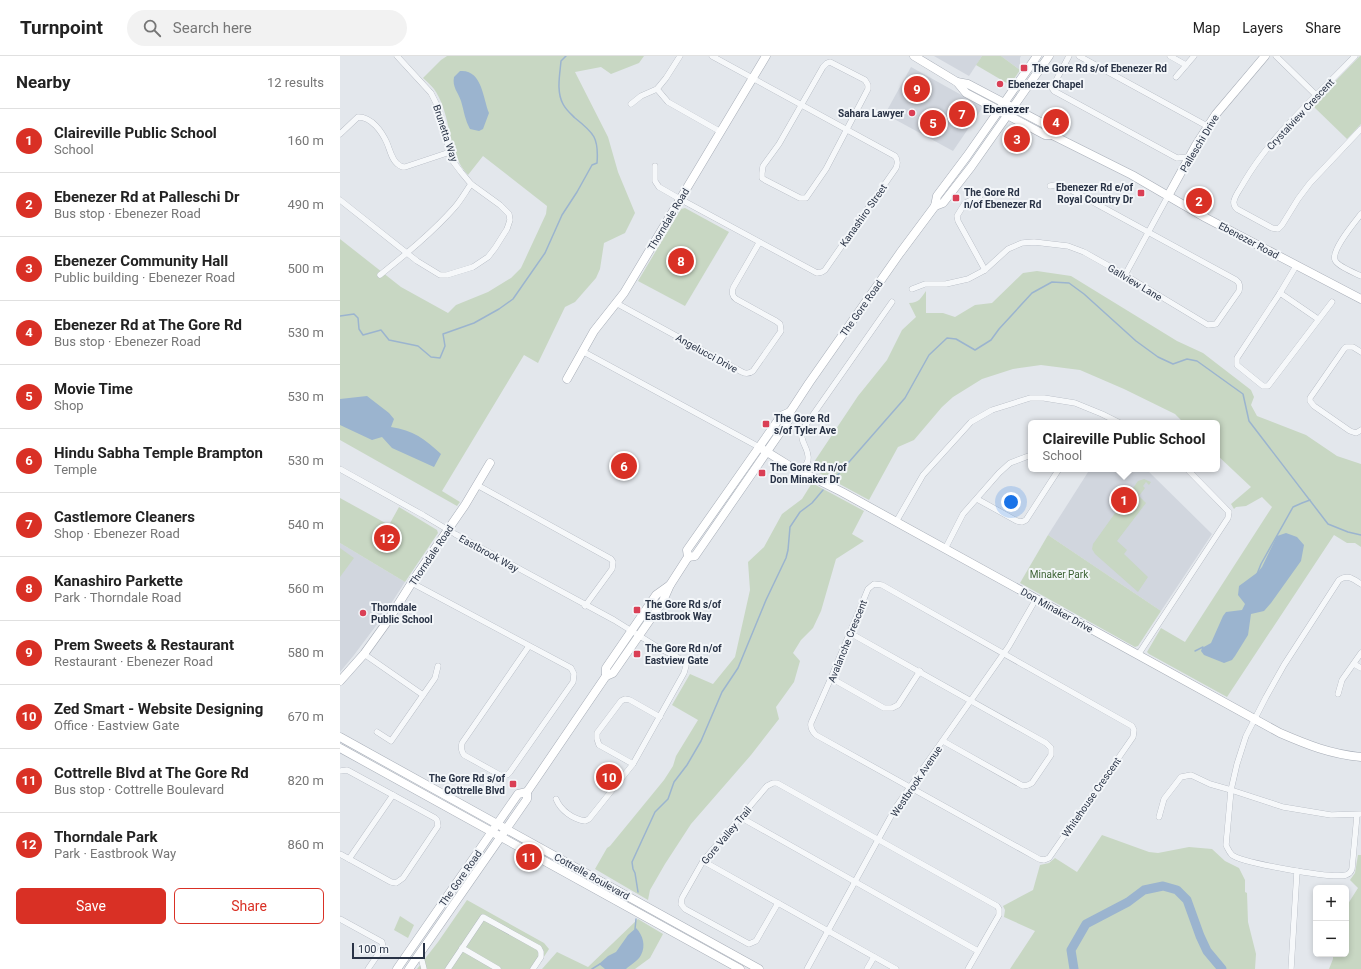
<!DOCTYPE html>
<meta charset="utf-8">
<style>
:root{--surface:#fff;--page:#f2f2f2;--text:#222;--muted:#767676;--line:#e0e0e0;--accent:#d93025}
body{margin:0;font-family:Roboto,sans-serif;background:var(--page);color:var(--text)}
.controls{position:absolute;right:12px;bottom:12px;display:grid;overflow:hidden;border-radius:6px;box-shadow:0 2px 6px #0003}
.controls button{width:36px;height:36px;display:grid;place-items:center;padding:0;border:0;border-bottom:1px solid var(--line);background:var(--surface);color:var(--text);font:20px sans-serif}
.scale{position:absolute;left:12px;bottom:10px;width:73px;box-sizing:border-box;padding-left:4px;border:2px solid #293346;border-top:0;font-size:11px;line-height:14px;white-space:nowrap;color:#293346;-webkit-text-stroke:3px #f3f6f9;paint-order:stroke}
.you{position:absolute;left:671px;top:446px;width:14px;height:14px;margin:-10px;border:3px solid #fff;border-radius:50%;background:#1a73e8;box-shadow:0 0 0 6px #1a73e833}
.badge{display:grid;place-items:center;width:26px;height:26px;border-radius:50%;background:var(--accent);color:#fff;font-size:13px;font-weight:700}
.pin{position:absolute;translate:-50% -50%;border:2px solid #fff;box-shadow:0 1px 4px #0006}
.popup{position:absolute;left:688px;top:364px;width:192px;height:52px;box-sizing:border-box;display:grid;place-content:center;border-radius:6px;background:var(--surface);filter:drop-shadow(0 1px 3px #0005);font-size:13px;white-space:nowrap;color:var(--muted)}
.popup b{font-size:15px;color:var(--text)}
.popup::after{content:'';position:absolute;left:50%;top:100%;margin-left:-8px;border:8px solid transparent;border-top-color:var(--surface)}
.list{margin:0;padding:0;list-style:none}
h2{display:flex;justify-content:space-between;align-items:center;height:52px;margin:0;padding:0 16px;font-size:17px}
h2 small{font-size:13px;font-weight:400;color:var(--muted)}
.list li{display:grid;grid-template-columns:26px 1fr auto;gap:12px;align-items:center;box-sizing:border-box;height:64px;padding:0 16px;border-top:1px solid var(--line)}
.list b{display:block;font-size:15px;white-space:nowrap}
.list p{margin:0;font-size:13px;white-space:nowrap;color:var(--muted)}
.list em{font-size:13px;font-style:normal;color:var(--muted)}
.actions{display:flex;gap:8px;padding:12px 16px}
.actions a{flex:1;padding:9px 0;border:1px solid var(--accent);border-radius:6px;text-align:center;font-size:14px;color:var(--accent)}
.actions .main{background:var(--accent);color:#fff}
.icon{flex:none;width:22px;height:22px;fill:none;stroke:currentColor;stroke-width:2;stroke-linecap:round;stroke-linejoin:round}
.map{position:relative;flex:none;width:1021px;height:913px;overflow:hidden}
header{display:flex;align-items:center;gap:24px;box-sizing:border-box;height:56px;padding:0 20px;background:var(--surface);border-bottom:1px solid var(--line)}
header strong{font-size:19px}
nav{display:flex;gap:22px;margin-inline-start:auto;font-size:14px}
.search{width:280px;height:36px;background:var(--page);display:flex;align-items:center;gap:10px;box-sizing:border-box;padding:0 14px;border-radius:22px;color:var(--muted);font-size:15px}
main{display:flex}
aside{flex:1;background:var(--surface)}
.map>svg:first-child{display:block}
</style>
<header>
<strong>Turnpoint</strong>
<div class="search"><svg class="icon" aria-label="search" viewBox="0 0 24 24"><circle cx="10" cy="10" r="6"/><path d="M15 15l6 6"/></svg>Search here</div>
<nav><a>Map</a><a>Layers</a><a>Share</a></nav>
</header>
<main>
<aside>
<h2>Nearby<small>12 results</small></h2>
<ul class="list">
<li><span class="badge">1</span><div><b>Claireville Public School</b><p>School</p></div><em>160 m</em></li>
<li><span class="badge">2</span><div><b>Ebenezer Rd at Palleschi Dr</b><p>Bus stop · Ebenezer Road</p></div><em>490 m</em></li>
<li><span class="badge">3</span><div><b>Ebenezer Community Hall</b><p>Public building · Ebenezer Road</p></div><em>500 m</em></li>
<li><span class="badge">4</span><div><b>Ebenezer Rd at The Gore Rd</b><p>Bus stop · Ebenezer Road</p></div><em>530 m</em></li>
<li><span class="badge">5</span><div><b>Movie Time</b><p>Shop</p></div><em>530 m</em></li>
<li><span class="badge">6</span><div><b>Hindu Sabha Temple Brampton</b><p>Temple</p></div><em>530 m</em></li>
<li><span class="badge">7</span><div><b>Castlemore Cleaners</b><p>Shop · Ebenezer Road</p></div><em>540 m</em></li>
<li><span class="badge">8</span><div><b>Kanashiro Parkette</b><p>Park · Thorndale Road</p></div><em>560 m</em></li>
<li><span class="badge">9</span><div><b>Prem Sweets &amp; Restaurant</b><p>Restaurant · Ebenezer Road</p></div><em>580 m</em></li>
<li><span class="badge">10</span><div><b>Zed Smart - Website Designing</b><p>Office · Eastview Gate</p></div><em>670 m</em></li>
<li><span class="badge">11</span><div><b>Cottrelle Blvd at The Gore Rd</b><p>Bus stop · Cottrelle Boulevard</p></div><em>820 m</em></li>
<li><span class="badge">12</span><div><b>Thorndale Park</b><p>Park · Eastbrook Way</p></div><em>860 m</em></li>
</ul>
<div class="actions"><a class="main">Save</a><a>Share</a></div>
</aside>
<div class="map">
<svg width="1021" height="913" viewBox="0 0 1021 913">
<rect width="100%" height="100%" fill="#e3e7ec"/>
<g fill="#d1d6de">
<path d="M594,0H642L629,20Z"/>
<path d="M661,0H681L680,2V14Z"/>
<path d="M571,11L643,51L613,95L545,58Z"/>
<path d="M750,413H806L872,478L821,555L708,479Z"/>
<path d="M0,487L65,526L41,563L14,599L0,616Z"/>
</g>
<g fill="#c8d7c3">
<path d="M107,0H304L299,7L271,18L261,11L235,16L268,81L278,116L295,157L285,177L264,187L260,213L256,222L235,246L225,251L198,307L184,299L102,435L120,446L117,450L0,384V183L61,231L108,257L116,249L148,236L171,222L181,212L206,158L207,150L143,100L128,119C123,113 119,108 117,101C108,79 108,53 94,33C91,29 87,26 83,22L101,4Z"/>
<path d="M642,0H661L680,14L670,29L636,9Z"/>
<path d="M1020,0H1021V68L1007,83L972,49Z"/>
<path d="M345,152L389,176L345,250L298,225L341,153Z"/>
<path d="M697,215L731,220L837,285L863,297L911,334L914,341L911,349L917,360L966,379L997,400L1021,408V491L1015,487H1007L994,479L887,641L809,598L807,596L821,572L845,586L932,451L922,441L906,450L896,451L894,453L891,448L911,431L877,399V367H844L835,358L784,333L740,314L701,309L673,313L642,323L613,341L602,351L574,384L558,391L529,444L470,412L518,340L547,304L562,274L576,261L569,247C579,247 581,242 586,235V257H603L615,261L635,249L652,247L683,217Z"/>
<path d="M804,423L811,426L809,429L806,426L803,430L805,432L799,440L806,447L777,485L787,494L784,498L808,521L798,536L755,498L752,493L753,488L798,425Z"/>
<path d="M472,427L524,455L512,478L524,485L496,503L481,555L473,572L461,584L453,597L460,605L454,626L436,651L439,663L411,699L351,768L325,808L310,834L308,844L255,813L267,792L270,790L324,724L333,710L336,700L358,664L332,649L350,618L373,628L395,601L410,534L408,506L424,491L442,458L462,443Z"/>
<path d="M0,442L49,469L59,451L97,474L98,477L65,526L0,487Z"/>
<path d="M708,479L821,555L798,590L795,591L680,527Z"/>
<path d="M0,492L14,502L0,521Z"/>
<path d="M762,779L809,796L818,797L849,791L872,793L885,805L899,812L905,824V836L907,837L908,866L916,898L915,913H670L695,875L664,861L665,854L663,850L693,834L700,809L709,807L715,802L737,816Z"/>
<path d="M1018,799H1021V913H989L993,903V898H1006V851L1018,832L1010,824L1015,817Z"/>
<path d="M127,844L204,887L209,893L196,913H77L98,886Z"/>
<path d="M60,860L74,869L68,882L54,874Z"/>
<path d="M298,863L323,878L310,902L295,913H202L217,896L248,911Z"/>
</g>
<g fill="#9bb4cf">
<path d="M120,15C142,13 143,42 149,57L143,73L139,75L130,73C125,64 124,55 121,45C118,36 112,31 114,21Z"/>
<path d="M27,340L49,357L54,363L51,371C73,374 85,383 101,398L94,411L52,392L42,381L32,384L0,369V343Z"/>
<path d="M946,477L957,481L964,489L961,505L931,547L924,555L911,558L908,579L895,600L892,604L884,607L864,599L861,595L862,592L871,587L883,560L886,556L902,554L905,548L898,539L899,530L918,516L922,511L937,480Z"/>
<path d="M296,872C303,879 306,890 301,899C298,905 290,909 286,913H265L259,908L268,900L276,896L288,879Z"/>
</g>
<g fill="none" stroke-linecap="round" stroke-linejoin="round">
<g stroke="#9bb4cf" stroke-width="1.5">
<path d="M0,260L14,258L18,262L19,273L23,279L41,274L49,284L78,290L91,301L100,302L105,290L103,278L134,267L159,253L173,243L205,197L222,159L237,136L252,109L257,107C259,82 254,77 235,62C231,58 226,54 223,48C216,35 220,18 221,5L226,0"/>
<path d="M495,422L565,342L589,299L607,282L616,283L635,294L651,284L659,273L692,237L712,226L729,227L744,238L796,285L818,301L833,308L847,303L857,305L903,338L909,365L988,468L1008,476L1021,479"/>
<path d="M917,518L921,508L953,451L962,447L970,444"/>
<path d="M855,595L863,591"/>
<path d="M298,836L295,817L293,813L292,806L315,756L328,743L334,726L347,709L361,685L382,636L398,612L426,544L446,502L448,494L450,471L460,456L472,447L483,434"/>
<path d="M295,873L296,863"/>
<path d="M252,913L260,908"/>
</g>
<path stroke="#9bb4cf" stroke-width="9" d="M734,913L731,894L746,868L788,846L804,834L823,830L837,834L847,844L860,880L867,895L882,913"/>
<defs>
<g id="street">
<path d="M729,0L712,32L714,35L837,102L849,101"/>
<path d="M739,0L867,70"/>
<path d="M830,0L846,9"/>
<path d="M936,0L977,40"/>
<path d="M1015,0C977,40 932,78 904,126C901,132 895,139 894,145C893,149 895,151 897,153L932,172L938,173L942,169L958,143L970,127L1021,73"/>
<path d="M490,6L525,24L528,29V33L486,113L466,142H460L425,124L422,122V117L423,110L439,88L483,11L487,7Z"/>
<path d="M836,21L854,0"/>
<path d="M317,33L328,46L381,76"/>
<path d="M291,48L301,40L317,33L326,22L340,0"/>
<path d="M0,78L18,61C32,61 42,76 47,87C50,94 52,105 59,109C60,110 63,111 65,111L110,96"/>
<path d="M315,110V125L319,131L340,143L477,217L482,216L485,214L556,112C558,107 558,104 555,100L372,0"/>
<path d="M640,140L625,147L617,160L618,165L645,214"/>
<path d="M0,144L77,205L100,219H107L133,211L148,201L155,192L167,173L170,164L169,158L160,149L131,128L121,116L112,104L98,51L91,37L57,0"/>
<path d="M1021,158C1015,166 991,194 995,204C997,210 1015,217 1021,220"/>
<path d="M956,210L940,237L897,302V309L923,330H928L992,246"/>
<path d="M40,219C66,198 93,176 115,151C121,144 126,135 131,128"/>
<path d="M785,219L828,140"/>
<path d="M572,233L585,228H606L628,223L645,214L668,193L682,187L694,186L728,190L744,196L785,219L868,269L876,268L899,235C900,230 900,227 896,224L720,128L710,130"/>
<path d="M940,237L978,263"/>
<path d="M276,247L402,316C406,318 409,318 413,315L441,275L440,268L436,265L396,243C392,240 392,237 393,232L419,187"/>
<path d="M242,295L419,391"/>
<path d="M1021,296L1013,291H1006L1004,293L970,342V345L974,350L1010,375L1016,377L1021,374"/>
<path d="M0,413L83,459L115,478L274,564L319,592L337,601L345,607L346,610L344,617L293,708L249,763L245,765C233,763 221,755 216,743"/>
<path d="M461,416C464,412 467,408 468,404C470,392 458,386 463,373L552,246"/>
<path d="M137,429L271,503L273,506L272,513L245,550"/>
<path d="M637,443L677,465L682,466L686,464L719,413"/>
<path d="M556,466L583,419L631,366L652,354L690,342H704L735,347L762,358L780,367"/>
<path d="M605,493L623,458L659,417L670,407L691,399"/>
<path d="M72,527L231,612L234,618L233,626L170,716L167,719H160L124,699C121,694 121,692 122,687L189,590"/>
<path d="M534,528L542,529L792,670L794,674L793,681L709,802L704,804L699,803L476,679C472,675 470,672 471,667L491,622L528,533Z"/>
<path d="M510,577L706,687L711,692V699L692,727L688,729L683,730L603,685"/>
<path d="M24,598L83,639"/>
<path d="M798,599L888,462L889,456L847,413"/>
<path d="M1014,608L1021,612"/>
<path d="M491,622L544,652H552L558,649L580,615"/>
<path d="M998,638L1002,624L1021,597"/>
<path d="M37,676L51,685L95,622L98,610"/>
<path d="M293,708L259,689L257,683V677L281,645L285,643L290,644L320,661"/>
<path d="M0,715L7,714L95,762L97,764L98,770L63,822L56,827L51,826L0,798"/>
<path d="M1017,759L1012,813C1011,816 1009,818 1006,819C992,823 903,807 892,799C889,796 888,793 886,789L891,734L897,708L906,680L926,641L944,609L999,524C1008,518 1013,523 1021,528"/>
<path d="M400,761L638,895"/>
<path d="M819,761L824,743L841,721L851,719L870,728L891,734L943,751L991,759L1021,758"/>
<path d="M9,803L53,739"/>
<path d="M363,805L556,913"/>
<path d="M438,847L416,885L409,888L345,853L341,848L342,842L363,805L427,730L433,727H437L657,850L659,853V859L628,913"/>
<path d="M0,863L42,886L43,891L28,913"/>
<path d="M122,892L158,913"/>
<path d="M80,897L84,913"/>
<path d="M108,913L143,861L199,892L201,896V901L193,913"/>
<path d="M467,913L556,751L669,590L696,543"/>
<path d="M527,913L534,901"/>
<path d="M951,913L957,815"/>
</g>
<g id="secondary">
<path d="M574,0L617,26L626,37L705,79H712L792,119L866,162L1021,243"/>
<path d="M617,26L628,28L710,71L712,79"/>
<path d="M828,140L856,89L876,58L925,0"/>
<path d="M595,150L603,147L631,111L709,0"/>
<path d="M227,323L254,275L284,237L426,0"/>
<path d="M419,391L448,409L502,436L940,677C968,689 990,698 1021,701"/>
<path d="M348,501L355,500L448,365L450,356L469,327L560,197L595,150L597,140L627,100L697,0"/>
<path d="M266,620L273,617L323,545L330,529L348,501L347,494L441,360L450,356"/>
<path d="M0,625L24,598L47,566L76,520L125,449L150,407"/>
<path d="M0,681L419,913"/>
<path d="M0,692L400,913"/>
<path d="M57,913L178,738L187,736"/>
<path d="M69,913L187,743V736L266,620V612L316,539L330,529"/>
</g>
</defs>
<use href="#street" stroke="#a7adb7" stroke-width="6"/>
<use href="#secondary" stroke="#a7adb7" stroke-width="9"/>
<use href="#street" stroke="#f6f8fa" stroke-width="5.5"/>
<use href="#secondary" stroke="#fff" stroke-width="8"/>
</g>
<g fill="#da3f55" stroke="#f3f6f9" stroke-width="1.5">
<rect x="680" y="8" width="8" height="8" rx="2"/>
<circle cx="660" cy="28" r="4"/>
<circle cx="572" cy="57" r="4"/>
<rect x="797" y="133" width="8" height="8" rx="2"/>
<rect x="612" y="138" width="8" height="8" rx="2"/>
<rect x="422" y="364" width="8" height="8" rx="2"/>
<rect x="418" y="413" width="8" height="8" rx="2"/>
<rect x="293" y="550" width="8" height="8" rx="2"/>
<circle cx="23" cy="557" r="4"/>
<rect x="293" y="594" width="8" height="8" rx="2"/>
<rect x="169" y="724" width="8" height="8" rx="2"/>
</g>
<g text-anchor="middle" stroke-width="4" stroke-linejoin="round" paint-order="stroke">
<g font-size="10" font-weight="bold" fill="#293346" stroke="#f3f6f9" text-anchor="start">
<text x="692" y="16">The Gore Rd s/of Ebenezer Rd</text>
<text x="668" y="32">Ebenezer Chapel</text>
<text x="564" y="61" text-anchor="end">Sahara Lawyer</text>
<text x="793" y="135" text-anchor="end">Ebenezer Rd e/of<tspan x="793" dy="12">Royal Country Dr</tspan></text>
<text x="624" y="140">The Gore Rd<tspan x="624" dy="12">n/of Ebenezer Rd</tspan></text>
<text x="434" y="366">The Gore Rd<tspan x="434" dy="12">s/of Tyler Ave</tspan></text>
<text x="430" y="415">The Gore Rd n/of<tspan x="430" dy="12">Don Minaker Dr</tspan></text>
<text x="305" y="552">The Gore Rd s/of<tspan x="305" dy="12">Eastbrook Way</tspan></text>
<text x="31" y="555">Thorndale<tspan x="31" dy="12">Public School</tspan></text>
<text x="305" y="596">The Gore Rd n/of<tspan x="305" dy="12">Eastview Gate</tspan></text>
<text x="165" y="726" text-anchor="end">The Gore Rd s/of<tspan x="165" dy="12">Cottrelle Blvd</tspan></text>
</g>
<g font-size="10" fill="#293346" stroke="#f3f6f9">
<text transform="translate(960 58) rotate(-47)" y="4">Crystalview Crescent</text>
<text transform="translate(106 77) rotate(72)" y="4">Brunetta Way</text>
<text transform="translate(859 87) rotate(-59)" y="4">Palleschi Drive</text>
<text transform="translate(523 159) rotate(-55)" y="4">Kanashiro Street</text>
<text transform="translate(328 163) rotate(-59)" y="4">Thorndale Road</text>
<text transform="translate(909 184) rotate(28)" y="4">Ebenezer Road</text>
<text transform="translate(795 226) rotate(31)" y="4">Gallview Lane</text>
<text transform="translate(521 252) rotate(-55)" y="4">The Gore Road</text>
<text transform="translate(367 297) rotate(29)" y="4">Angelucci Drive</text>
<text transform="translate(149 497) rotate(29)" y="4">Eastbrook Way</text>
<text transform="translate(91 499) rotate(-56)" y="4">Thorndale Road</text>
<text transform="translate(717 554) rotate(29)" y="4">Don Minaker Drive</text>
<text transform="translate(507 585) rotate(-68)" y="4">Avalanche Crescent</text>
<text transform="translate(576 725) rotate(-56)" y="4">Westbrook Avenue</text>
<text transform="translate(751 741) rotate(-55)" y="4">Whitehouse Crescent</text>
<text transform="translate(386 779) rotate(-50)" y="4">Gore Valley Trail</text>
<text transform="translate(252 820) rotate(29)" y="4">Cottrelle Boulevard</text>
<text transform="translate(120 822) rotate(-55)" y="4">The Gore Road</text>
</g>
<g font-size="10" fill="#3d6335" stroke="#f3f6f9">
<text x="719" y="522">Minaker Park</text>
</g>
<g font-size="11" font-weight="bold" fill="#1b2437" stroke="#f3f6f9">
<text x="666" y="57">Ebenezer</text>
</g>
</g>
</svg>
<div class="controls">
<button>+</button>
<button>−</button>
</div>
<div class="scale">100 m</div>
<div class="you"></div>
<div class="pin badge" style="left:784px;top:444px">1</div>
<div class="popup"><b>Claireville Public School</b>School</div>
<div class="pin badge" style="left:859px;top:145px">2</div>
<div class="pin badge" style="left:677px;top:83px">3</div>
<div class="pin badge" style="left:716px;top:66px">4</div>
<div class="pin badge" style="left:593px;top:67px">5</div>
<div class="pin badge" style="left:284px;top:410px">6</div>
<div class="pin badge" style="left:622px;top:58px">7</div>
<div class="pin badge" style="left:341px;top:205px">8</div>
<div class="pin badge" style="left:577px;top:33px">9</div>
<div class="pin badge" style="left:269px;top:721px">10</div>
<div class="pin badge" style="left:189px;top:801px">11</div>
<div class="pin badge" style="left:47px;top:482px">12</div>
</div>
</main>
